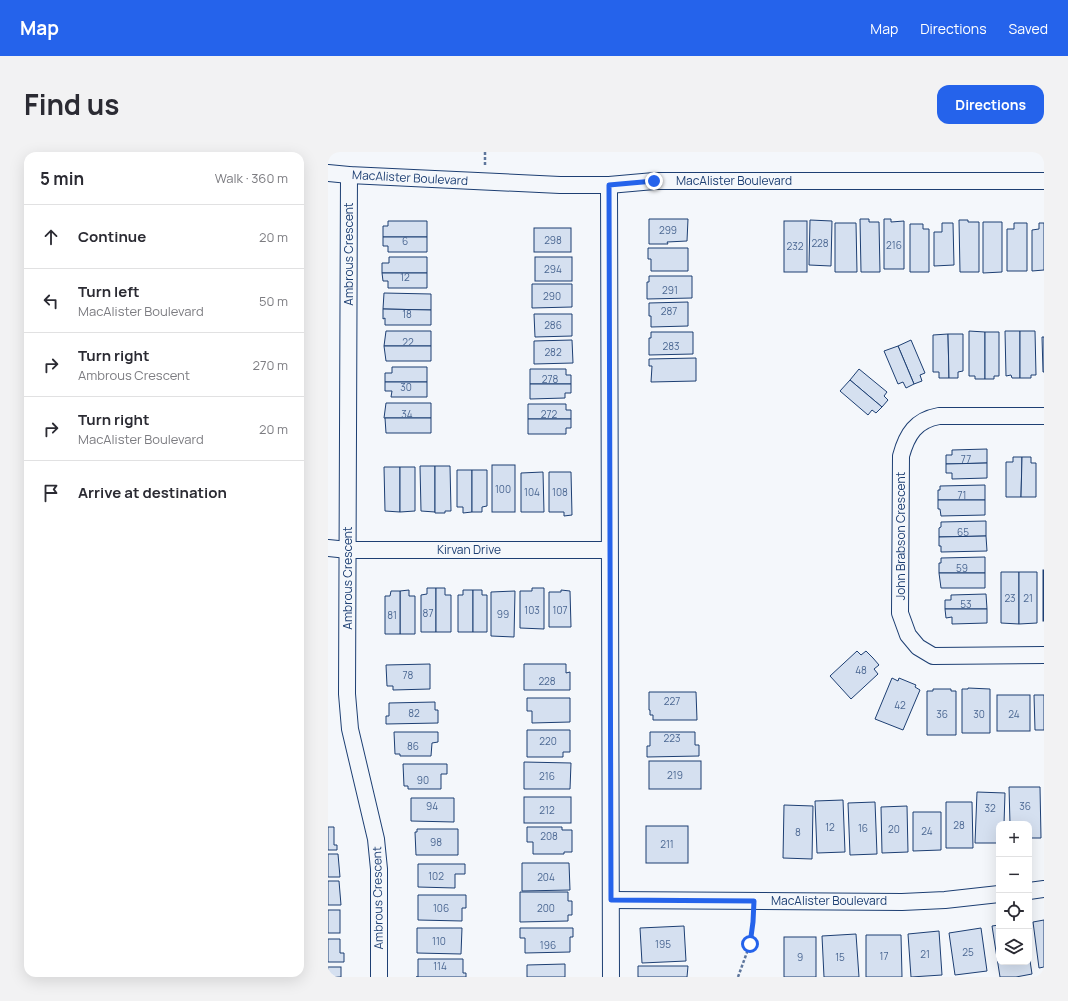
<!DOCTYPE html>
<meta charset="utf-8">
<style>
:root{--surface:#fff;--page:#f2f2f3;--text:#2b2b33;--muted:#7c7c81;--line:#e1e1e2;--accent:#2563eb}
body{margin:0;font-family:Manrope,sans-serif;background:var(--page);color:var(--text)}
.controls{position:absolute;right:12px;bottom:12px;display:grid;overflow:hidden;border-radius:8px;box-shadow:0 4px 16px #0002}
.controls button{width:36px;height:36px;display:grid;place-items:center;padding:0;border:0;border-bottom:1px solid var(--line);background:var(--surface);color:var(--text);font:20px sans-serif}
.stop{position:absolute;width:12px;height:12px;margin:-9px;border:3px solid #2563eb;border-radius:50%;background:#fff}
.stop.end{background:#2563eb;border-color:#fff;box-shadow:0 1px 4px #0008}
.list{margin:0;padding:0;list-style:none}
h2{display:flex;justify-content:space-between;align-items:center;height:52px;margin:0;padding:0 16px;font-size:17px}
h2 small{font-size:13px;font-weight:400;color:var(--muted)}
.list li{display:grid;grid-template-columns:26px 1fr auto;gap:12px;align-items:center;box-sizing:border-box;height:64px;padding:0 16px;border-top:1px solid var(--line)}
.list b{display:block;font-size:15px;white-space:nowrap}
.list p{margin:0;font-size:13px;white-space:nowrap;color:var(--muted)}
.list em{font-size:13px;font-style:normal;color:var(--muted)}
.icon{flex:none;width:22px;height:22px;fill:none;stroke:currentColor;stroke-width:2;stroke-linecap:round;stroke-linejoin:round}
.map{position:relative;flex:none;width:716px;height:825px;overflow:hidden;border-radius:12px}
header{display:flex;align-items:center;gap:24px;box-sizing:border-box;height:56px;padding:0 20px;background:var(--accent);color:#fff}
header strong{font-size:19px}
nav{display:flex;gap:22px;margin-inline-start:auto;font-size:14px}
.intro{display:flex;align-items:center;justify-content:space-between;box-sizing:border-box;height:96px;padding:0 24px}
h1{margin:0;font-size:28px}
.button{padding:10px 18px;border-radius:12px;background:var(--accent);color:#fff;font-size:14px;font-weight:700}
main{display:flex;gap:24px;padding:0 24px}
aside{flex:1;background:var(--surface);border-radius:12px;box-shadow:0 4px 16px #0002}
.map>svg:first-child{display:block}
</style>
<header>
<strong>Map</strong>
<nav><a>Map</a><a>Directions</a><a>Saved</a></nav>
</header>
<div class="intro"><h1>Find us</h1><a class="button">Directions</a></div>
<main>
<aside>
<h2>5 min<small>Walk · 360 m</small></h2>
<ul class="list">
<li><svg class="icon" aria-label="ahead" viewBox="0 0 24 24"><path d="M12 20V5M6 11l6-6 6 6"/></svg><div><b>Continue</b></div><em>20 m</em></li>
<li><svg class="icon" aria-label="left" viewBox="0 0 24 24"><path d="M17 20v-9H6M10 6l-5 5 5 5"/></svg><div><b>Turn left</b><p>MacAlister Boulevard</p></div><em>50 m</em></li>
<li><svg class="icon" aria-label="right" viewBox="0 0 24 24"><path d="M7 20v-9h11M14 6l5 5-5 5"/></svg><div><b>Turn right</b><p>Ambrous Crescent</p></div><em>270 m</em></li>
<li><svg class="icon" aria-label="right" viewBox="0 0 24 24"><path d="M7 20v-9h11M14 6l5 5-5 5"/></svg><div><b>Turn right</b><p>MacAlister Boulevard</p></div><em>20 m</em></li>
<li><svg class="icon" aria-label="arrive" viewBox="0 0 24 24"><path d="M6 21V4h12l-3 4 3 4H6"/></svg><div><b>Arrive at destination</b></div></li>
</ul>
</aside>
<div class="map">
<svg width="716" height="825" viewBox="0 0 716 825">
<rect width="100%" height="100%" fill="#f4f7fb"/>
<g fill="#d5e0f0" stroke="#1d3f73">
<path d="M321,67H360L359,89L339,90L340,92H321Z"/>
<path d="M532,67H541V70H551L552,120H533Z"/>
<path d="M556,67H563V70L576,69V117H556Z"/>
<path d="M482,68L504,69L503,114L481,113Z"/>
<path d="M631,68H640V70H651V120H632Z"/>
<path d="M60,69H99V85H55V74H60Z"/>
<rect x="456" y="69" width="23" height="51"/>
<path d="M655,70H674V120L655,121Z"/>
<path d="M507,71H528L529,120H507Z"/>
<path d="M614,71H625L626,113L606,114V80H614Z"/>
<path d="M686,71H699V119H679V77H686Z"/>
<path d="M711,71H716V118L704,119V78L711,77Z"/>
<path d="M582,72H595V77H601V120H582Z"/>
<rect x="206" y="76" width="37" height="24"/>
<path d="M55,85H99V100H60V94H55Z"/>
<path d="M320,96H360V119H323V107H320Z"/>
<path d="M61,105H99V121H54V111H61Z"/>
<rect x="207" y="105" width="37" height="24"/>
<path d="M54,121H99V136H60V129H55Z"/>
<path d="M321,124H364V146L319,147V130H321Z"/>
<path d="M204,132H244V155L204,156Z"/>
<path d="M56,141L103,142V158L55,157Z"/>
<path d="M360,150V174L323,175V164H321V151Z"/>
<path d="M55,157L103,158V173H57V166L55,167Z"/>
<path d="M206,162H244V184L207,185Z"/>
<path d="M58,179H103V194H56Z"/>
<path d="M641,179L657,180V227H647V224H641Z"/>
<path d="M677,179H692V226H684L683,223L678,224Z"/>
<path d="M692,179H707L708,223H703V226H692Z"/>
<path d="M323,180H365V202L321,203V186H323Z"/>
<path d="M657,180H671V224H666V227H657Z"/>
<path d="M620,182L621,226H611V220H605V183Z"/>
<path d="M620,182H635V219L630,220V226H621Z"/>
<path d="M714,185H716V220H715Z"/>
<path d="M244,188L245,211L206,212V189Z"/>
<path d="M583,188L597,221L592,223L594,229L586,232L570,194Z"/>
<path d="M56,194H103V209H58Z"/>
<path d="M570,194L586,232L578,236L575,230L570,232L556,199Z"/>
<path d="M368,206V229L323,230L324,214H321V207Z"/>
<path d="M64,215H99V230H57V221H64Z"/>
<path d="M202,217H238V223H243V232H202Z"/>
<path d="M531,217L559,240L556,244L560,248L554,255L522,228Z"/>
<path d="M522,228L554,255L548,261L544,258L540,263L512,239Z"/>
<path d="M57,230H99V245H63L64,239H57Z"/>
<path d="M202,232H243V241H237V246L202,247Z"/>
<path d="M58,251H103V266H56Z"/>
<path d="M200,252H238V258H243V267H200Z"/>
<path d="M57,266H103V281H58Z"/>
<path d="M200,267H243V276H238V282H200Z"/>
<path d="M659,297V311L618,312V303H624V298Z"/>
<path d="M685,305H694L693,345H678V310H685Z"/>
<path d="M694,305H703V311H708V345H693Z"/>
<path d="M659,311V326L624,327V321H618V312Z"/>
<rect x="164" y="313" width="23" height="47"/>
<path d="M92,314H107V360L93,359Z"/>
<path d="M107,314H122L123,359H117V361H107Z"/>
<path d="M56,315H72V360L57,359Z"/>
<path d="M72,315H87V359L72,360Z"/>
<path d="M129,318H144V360L135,361V355H129Z"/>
<path d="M144,318H159V354L154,355V360H144Z"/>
<path d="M215,320L216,360H193V321Z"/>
<path d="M221,320H243L244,363L236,364V360H221Z"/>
<path d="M657,333V348H610V338H612V334Z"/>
<path d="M610,348H657V363L613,364L612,357H610Z"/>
<path d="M658,369V384L611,385V376L613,375V370Z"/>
<path d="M658,384L659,399L613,400V394H611V385Z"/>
<path d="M657,405V421H611V411H613V406Z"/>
<rect x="715" y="418" width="1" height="51"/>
<path d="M673,420H691V472L673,471Z"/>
<path d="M691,420H709V471L691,472Z"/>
<path d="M611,421H657V436H613Z"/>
<path d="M99,436H108V480H93V443L99,442Z"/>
<path d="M108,436H117V443H123V480H108Z"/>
<path d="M204,436H216V477L192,476V439H204Z"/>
<path d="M81,438V444H87V482H72V439Z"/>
<path d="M135,438H145V480H130V443H135Z"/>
<path d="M145,438H154V443H159V480H145Z"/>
<path d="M233,438L242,439L243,475H221V440H233Z"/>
<path d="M63,439H72V482H57V444H62Z"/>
<path d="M187,439L186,485L163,484V440Z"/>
<path d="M658,442L659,457H617V448H623V443Z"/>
<path d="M617,457H659V471L624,472V465L618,466Z"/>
<path d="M529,499L533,503L538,499L545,506L551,513L546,517L550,522L523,547L502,524Z"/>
<path d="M102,512V537L65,538V534H59L58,513Z"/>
<path d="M196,512H238V521L242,520V538H196Z"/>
<path d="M564,526L570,529L571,526L588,533L587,535L592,538L575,578L547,567Z"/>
<path d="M640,536L662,537V581H634V537H640Z"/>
<path d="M605,537H623V539H628V583H599V539H605Z"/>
<path d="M321,540H368L369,568H325V563H322V558H321Z"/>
<rect x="669" y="543" width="33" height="36"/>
<path d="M706,543H716V578H707Z"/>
<path d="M199,546H242V570L204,571V559H199Z"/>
<path d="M107,550V558H110V571L58,572V564H61V551Z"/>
<path d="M199,578H242V600H235V605H199Z"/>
<path d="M66,580H110V590L104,591L103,604H72V602H67Z"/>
<path d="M322,580H367V593H371V604L319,605V594H322Z"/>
<rect x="321" y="609" width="52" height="28"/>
<path d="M196,610L243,611L242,637H196Z"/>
<path d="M75,612H119V622H113V637H80V634H76Z"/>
<path d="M681,635H712L713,686H701V672H682Z"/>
<path d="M649,640L677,641L676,672H671V691H647Z"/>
<rect x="196" y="645" width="47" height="26"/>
<path d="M83,646H126V670L83,669Z"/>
<path d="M515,648L517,700L489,701L487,649Z"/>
<path d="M547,650L549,702L522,703L520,651Z"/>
<path d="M618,650H644L645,696H618Z"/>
<path d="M456,653L485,654L484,707L455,706Z"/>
<path d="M579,654L580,700L554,701L553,655Z"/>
<path d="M585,660H613V698L585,699Z"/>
<rect x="318" y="674" width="42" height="37"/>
<path d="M0,675H6V693H9V698H0Z"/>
<path d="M199,675H234V678H244V700H236V702H205V690H199Z"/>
<path d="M89,677H130V703H88L87,680H89Z"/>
<path d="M0,702H10L12,725H0Z"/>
<path d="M194,711H241L242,738L194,739Z"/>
<path d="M90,712H137V722H127V736L90,735Z"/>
<path d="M0,729H11L13,753H0Z"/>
<path d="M192,740H240V749H244V763H240V769L192,770Z"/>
<path d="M90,743H138V756H134V769L90,768Z"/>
<rect x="0" y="758" width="12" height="23"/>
<path d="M716,768V815L711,816L705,770Z"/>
<path d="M671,773V810H701V802L704,822L688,825H672L664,774Z"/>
<path d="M356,774L358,809L314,811L312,776Z"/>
<path d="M89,776H134L133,802L89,801Z"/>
<path d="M192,776H245V785H242V800L197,801V786H192Z"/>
<path d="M653,776L659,819L627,823L621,781Z"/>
<path d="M611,779L614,823L583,825L580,782Z"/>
<path d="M528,782L531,825H496L494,784Z"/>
<path d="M538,783H573L574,825H538Z"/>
<rect x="456" y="785" width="32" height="40"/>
<path d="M0,787H12V801H16V810H0Z"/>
<path d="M90,807H135V821H138V825H88H90Z"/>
<path d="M237,812V825H199V813Z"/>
<path d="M310,814H360L359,825H310Z"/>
<rect x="0" y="815" width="13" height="10"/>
</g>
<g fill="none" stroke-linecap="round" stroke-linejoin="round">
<defs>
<g id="minor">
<path d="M0,21L21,23L232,33H281L326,29H716"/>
<path d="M21,23L19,542L22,577L48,687L51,717V825"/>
<path d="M281,33L283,825"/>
<path d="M716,264H611C588,268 579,282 573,304L572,461L580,483L590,495L605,504L716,503"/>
<path d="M0,396L20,398H281"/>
<path d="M701,739L716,737"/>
<path d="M283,748L574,750L617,748L671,742"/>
</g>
</defs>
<use href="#minor" stroke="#1d3f73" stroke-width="18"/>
<g stroke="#5e769c" stroke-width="2.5" stroke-dasharray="3 2" stroke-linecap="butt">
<path d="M157,13V0"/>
<path d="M410,825L422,792L425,764"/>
</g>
<use href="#minor" stroke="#f4f7fb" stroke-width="16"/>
</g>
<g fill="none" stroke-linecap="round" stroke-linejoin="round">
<path stroke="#2563eb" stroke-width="5" d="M326,29L281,33L283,748L426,749L425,770L422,792"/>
</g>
<g text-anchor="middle" stroke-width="3" stroke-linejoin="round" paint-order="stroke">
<g font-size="10" fill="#4b6792">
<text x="340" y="82">299</text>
<text x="225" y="92">298</text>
<text x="77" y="93">6</text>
<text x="492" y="95">228</text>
<text x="566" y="97">216</text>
<text x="467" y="98">232</text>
<text x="225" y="121">294</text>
<text x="77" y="129">12</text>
<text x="342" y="142">291</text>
<text x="224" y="148">290</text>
<text x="341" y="163">287</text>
<text x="79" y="166">18</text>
<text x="225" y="177">286</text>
<text x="80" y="194">22</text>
<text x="343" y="198">283</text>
<text x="225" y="204">282</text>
<text x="222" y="231">278</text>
<text x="78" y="239">30</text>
<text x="79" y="266">34</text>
<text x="221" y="266">272</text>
<text x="638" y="311">77</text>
<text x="175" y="341">100</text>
<text x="204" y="344">104</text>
<text x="232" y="344">108</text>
<text x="634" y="347">71</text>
<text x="635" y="384">65</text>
<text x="634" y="420">59</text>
<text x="682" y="450">23</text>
<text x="700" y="450">21</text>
<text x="638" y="456">53</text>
<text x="204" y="462">103</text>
<text x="232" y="462">107</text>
<text x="100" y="465">87</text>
<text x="175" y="466">99</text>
<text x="64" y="467">81</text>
<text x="533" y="522">48</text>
<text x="80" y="527">78</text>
<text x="219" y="533">228</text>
<text x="344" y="553">227</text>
<text x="572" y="557">42</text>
<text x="86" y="565">82</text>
<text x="614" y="566">36</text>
<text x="651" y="566">30</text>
<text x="686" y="566">24</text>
<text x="344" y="590">223</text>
<text x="220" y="593">220</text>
<text x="85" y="598">86</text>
<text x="347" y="627">219</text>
<text x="219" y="628">216</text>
<text x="95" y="632">90</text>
<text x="104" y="658">94</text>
<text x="697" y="658">36</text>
<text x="662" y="660">32</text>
<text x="219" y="662">212</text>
<text x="631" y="677">28</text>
<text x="502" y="679">12</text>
<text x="535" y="680">16</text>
<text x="566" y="681">20</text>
<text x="599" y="683">24</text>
<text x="470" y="684">8</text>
<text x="221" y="688">208</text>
<text x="108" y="694">98</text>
<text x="339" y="696">211</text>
<text x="108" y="728">102</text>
<text x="218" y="729">204</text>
<text x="113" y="760">106</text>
<text x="218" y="760">200</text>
<text x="111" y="793">110</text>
<text x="335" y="796">195</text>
<text x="220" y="797">196</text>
<text x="640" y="804">25</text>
<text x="597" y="806">21</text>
<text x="556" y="808">17</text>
<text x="472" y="809">9</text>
<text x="512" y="809">15</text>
<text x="112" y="818">114</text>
</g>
<g font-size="12" fill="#1d3f73" stroke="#f4f7fb">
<text transform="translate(82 26) rotate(3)" y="4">MacAlister Boulevard</text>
<text x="406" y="33">MacAlister Boulevard</text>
<text transform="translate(21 102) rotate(-90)" y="4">Ambrous Crescent</text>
<text transform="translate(573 384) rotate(-90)" y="4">John Brabson Crescent</text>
<text x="141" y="402">Kirvan Drive</text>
<text transform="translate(20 426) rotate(-90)" y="4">Ambrous Crescent</text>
<text transform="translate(50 746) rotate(-91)" y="4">Ambrous Crescent</text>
<text x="501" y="753">MacAlister Boulevard</text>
</g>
</g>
</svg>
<div class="controls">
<button>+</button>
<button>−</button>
<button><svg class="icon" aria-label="locate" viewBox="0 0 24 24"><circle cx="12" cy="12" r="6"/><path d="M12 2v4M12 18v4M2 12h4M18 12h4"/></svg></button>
<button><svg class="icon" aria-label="layers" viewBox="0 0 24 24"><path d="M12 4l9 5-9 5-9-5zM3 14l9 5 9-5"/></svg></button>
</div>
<div class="stop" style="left:422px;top:792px"></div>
<div class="stop end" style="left:326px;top:29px"></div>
</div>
</main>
